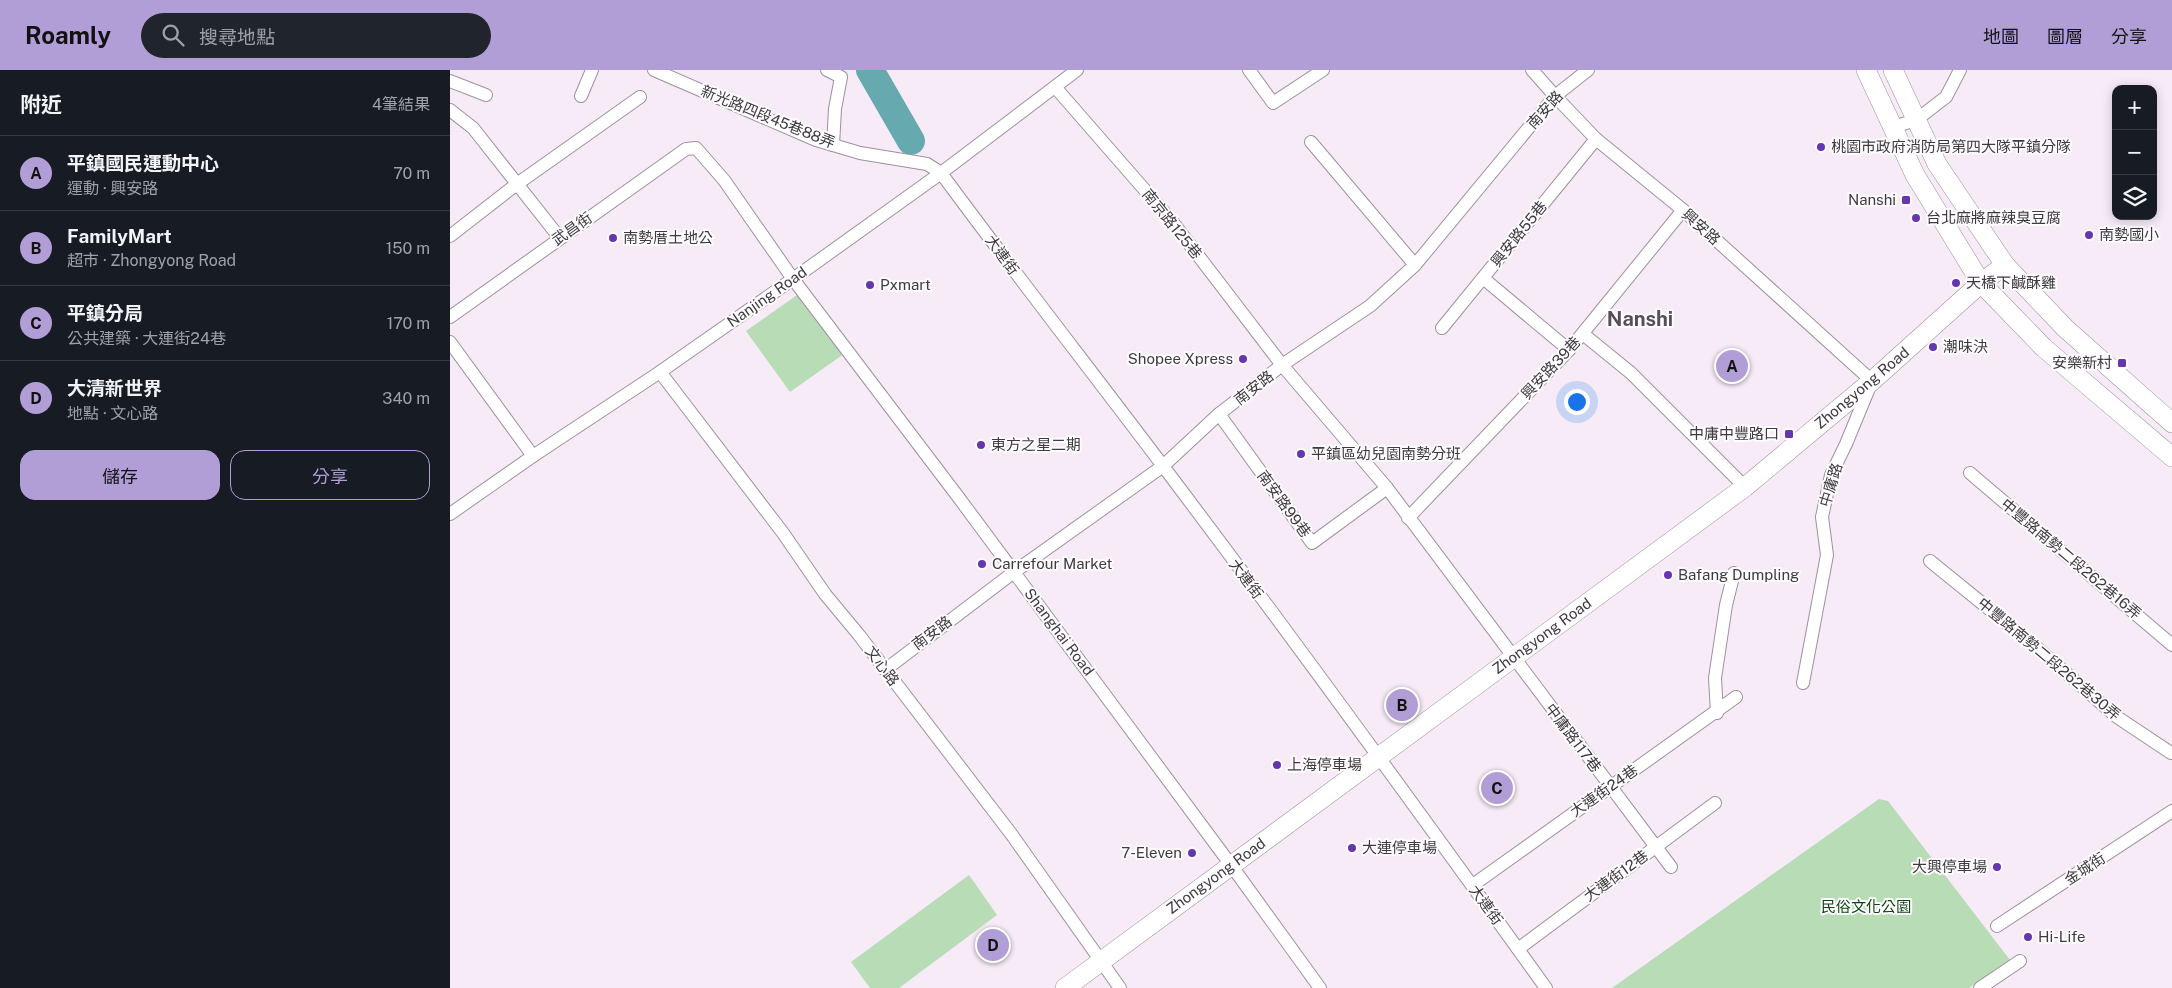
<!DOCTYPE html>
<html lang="zh-TW">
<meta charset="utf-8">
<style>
:root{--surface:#171b24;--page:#20242c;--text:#f1f3f6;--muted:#9ea1a6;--line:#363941;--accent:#b29ed6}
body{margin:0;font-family:"Public Sans","Noto Sans TC",sans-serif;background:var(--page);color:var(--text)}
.controls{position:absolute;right:15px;top:15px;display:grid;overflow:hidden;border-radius:10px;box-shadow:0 2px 12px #0003}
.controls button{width:45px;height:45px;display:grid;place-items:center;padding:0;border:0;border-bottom:1px solid var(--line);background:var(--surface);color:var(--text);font:25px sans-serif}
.you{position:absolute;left:1126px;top:331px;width:18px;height:18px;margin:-12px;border:4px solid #fff;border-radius:50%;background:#1a73e8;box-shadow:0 0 0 8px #1a73e833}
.badge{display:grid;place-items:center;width:32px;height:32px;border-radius:50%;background:var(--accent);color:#111;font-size:16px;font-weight:700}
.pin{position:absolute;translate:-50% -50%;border:2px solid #fff;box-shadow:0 1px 5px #0006}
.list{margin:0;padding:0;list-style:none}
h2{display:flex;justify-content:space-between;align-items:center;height:65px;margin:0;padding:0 20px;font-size:21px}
h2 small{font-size:16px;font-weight:400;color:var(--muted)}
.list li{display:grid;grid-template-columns:32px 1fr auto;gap:15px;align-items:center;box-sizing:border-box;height:75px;padding:0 20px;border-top:1px solid var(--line)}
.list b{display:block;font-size:19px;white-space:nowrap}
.list p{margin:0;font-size:16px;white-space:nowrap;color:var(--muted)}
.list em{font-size:16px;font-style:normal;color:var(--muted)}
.actions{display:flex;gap:10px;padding:15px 20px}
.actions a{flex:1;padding:11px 0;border:1px solid var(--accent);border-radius:15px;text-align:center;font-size:18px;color:var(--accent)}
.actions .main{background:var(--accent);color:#111}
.icon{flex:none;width:28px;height:28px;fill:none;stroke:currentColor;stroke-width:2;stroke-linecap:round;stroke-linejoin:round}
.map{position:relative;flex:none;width:1722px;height:918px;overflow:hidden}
header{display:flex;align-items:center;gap:30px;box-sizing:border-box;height:70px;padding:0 25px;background:var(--accent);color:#111}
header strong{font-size:24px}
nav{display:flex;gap:28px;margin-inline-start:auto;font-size:18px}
.search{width:350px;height:45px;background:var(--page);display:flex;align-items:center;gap:12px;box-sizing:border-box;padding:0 18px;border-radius:28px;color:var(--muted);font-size:19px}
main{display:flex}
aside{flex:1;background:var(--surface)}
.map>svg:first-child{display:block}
</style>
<header>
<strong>Roamly</strong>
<div class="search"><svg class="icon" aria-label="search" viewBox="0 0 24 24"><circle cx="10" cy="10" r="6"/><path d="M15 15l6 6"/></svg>搜尋地點</div>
<nav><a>地圖</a><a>圖層</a><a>分享</a></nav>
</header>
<main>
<aside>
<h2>附近<small>4筆結果</small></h2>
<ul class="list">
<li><span class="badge">A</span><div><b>平鎮國民運動中心</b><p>運動 · 興安路</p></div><em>70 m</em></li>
<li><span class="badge">B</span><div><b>FamilyMart</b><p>超市 · Zhongyong Road</p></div><em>150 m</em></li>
<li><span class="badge">C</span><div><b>平鎮分局</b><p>公共建築 · 大連街24巷</p></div><em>170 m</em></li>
<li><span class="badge">D</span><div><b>大清新世界</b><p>地點 · 文心路</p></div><em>340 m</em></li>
</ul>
<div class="actions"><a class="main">儲存</a><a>分享</a></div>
</aside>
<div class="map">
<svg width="1722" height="918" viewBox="0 0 1722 918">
<rect width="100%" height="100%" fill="#f6ebf7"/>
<g fill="#b7dcb6">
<path d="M354,220L398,281L340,322L296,261Z"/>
<path d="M1429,729L1438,731L1560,890L1519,918H1162Z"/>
<path d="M519,805L547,845L449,918H420L401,892Z"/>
</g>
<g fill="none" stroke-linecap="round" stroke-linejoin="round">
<path stroke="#66aaaf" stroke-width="28" d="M420,0L461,71"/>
<defs>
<g id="street">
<path d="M204,0L366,70L410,83L477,94L491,103C564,202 639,298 713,396C843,568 970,743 1096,918"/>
<path d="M377,0L391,7L385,39L383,75"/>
<path d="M799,0L823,33L873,0"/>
<path d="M1082,0L1105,26L1146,69L1233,140L1422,311L1396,374L1381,405L1372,447L1377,485L1353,613"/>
<path d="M0,11L36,25"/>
<path d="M605,17L721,150L832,295L937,418L1221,797"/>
<path d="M131,26L142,0"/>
<path d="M0,40L23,58L109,167"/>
<path d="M1443,57L1466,50L1496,27L1510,0"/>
<path d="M861,72L965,195"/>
<path d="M0,166L67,114L190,27"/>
<path d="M1033,208L1119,280"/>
<path d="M0,247L236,79L246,78L274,110L343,209L509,428L781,795L870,918"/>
<path d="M992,258L1146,69"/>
<path d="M1133,264L1181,303L1295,417"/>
<path d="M0,272L83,386"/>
<path d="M210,302L333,463L375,524L409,565L562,765L670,918"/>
<path d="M769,344L862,473L937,418"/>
<path d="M1520,403L1722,575"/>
<path d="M0,444L83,386L210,302L343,209L491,103L627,0"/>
<path d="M958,448L1119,280L1233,140"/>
<path d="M1480,491L1586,577L1667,647L1721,683"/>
<path d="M435,600L564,502L713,396L769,344L832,295L920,236L965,195L1105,26L1138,0"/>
<path d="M1267,643L1265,608L1276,535L1284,503"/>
<path d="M1023,815L1286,627"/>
<path d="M1547,856L1722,741"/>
<path d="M1068,879L1265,733"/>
<path d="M1530,918L1570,891"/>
</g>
<g id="secondary">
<path d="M1416,0L1465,105L1531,213L1594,278L1722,387"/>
<path d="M1443,0L1487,94L1555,195L1615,258L1722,353"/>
<path d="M615,918L1295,417L1422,311L1531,213L1555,195"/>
</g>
</defs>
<use href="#street" stroke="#9c929d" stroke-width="14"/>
<use href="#secondary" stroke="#9c929d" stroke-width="20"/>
<use href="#street" stroke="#fff" stroke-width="12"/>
<use href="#secondary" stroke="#fff" stroke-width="19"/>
</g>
<g fill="#6536ae" stroke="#fefcfe" stroke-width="2">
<circle cx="1371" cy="77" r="5"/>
<rect x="1451" y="125" width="10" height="10" rx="2.5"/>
<circle cx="1466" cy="148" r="5"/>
<circle cx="1639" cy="165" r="5"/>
<circle cx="163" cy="168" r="5"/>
<circle cx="1506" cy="213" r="5"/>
<circle cx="420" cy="215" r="5"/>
<circle cx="1483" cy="277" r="5"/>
<circle cx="793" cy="289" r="5"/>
<rect x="1667" y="288" width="10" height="10" rx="2.5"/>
<rect x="1334" y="359" width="10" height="10" rx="2.5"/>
<circle cx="531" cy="375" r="5"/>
<circle cx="851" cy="384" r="5"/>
<circle cx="532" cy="494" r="5"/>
<circle cx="1218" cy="505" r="5"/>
<circle cx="827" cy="695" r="5"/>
<circle cx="902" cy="778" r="5"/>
<circle cx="742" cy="783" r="5"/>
<circle cx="1547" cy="797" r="5"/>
<circle cx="1578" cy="867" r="5"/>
</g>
<g text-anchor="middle" stroke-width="4" stroke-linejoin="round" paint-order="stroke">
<g font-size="15" fill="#3e3a3f" stroke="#fefcfe">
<text transform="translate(1095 40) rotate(-48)" y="5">南安路</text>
<text transform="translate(318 47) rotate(22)" y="5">新光路四段45巷88弄</text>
<text transform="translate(722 154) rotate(51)" y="5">南京路125巷</text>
<text transform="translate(1251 157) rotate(42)" y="5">興安路</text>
<text transform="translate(122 159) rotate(-35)" y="5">武昌街</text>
<text transform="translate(1069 164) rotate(-51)" y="5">興安路55巷</text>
<text transform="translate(552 185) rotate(54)" y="5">大連街</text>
<text transform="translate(317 227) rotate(-35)" y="5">Nanjing Road</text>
<text transform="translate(1101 298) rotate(-47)" y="5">興安路39巷</text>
<text transform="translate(804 318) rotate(-38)" y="5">南安路</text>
<text transform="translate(1412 318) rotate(-40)" y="5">Zhongyong Road</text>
<text transform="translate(1381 415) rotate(-73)" y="5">中庸路</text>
<text transform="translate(834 434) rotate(54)" y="5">南安路99巷</text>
<text transform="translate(1621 489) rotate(40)" y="5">中豐路南勢二段262巷16弄</text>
<text transform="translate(796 509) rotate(53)" y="5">大連街</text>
<text transform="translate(609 562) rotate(53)" y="5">Shanghai Road</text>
<text transform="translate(482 563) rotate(-37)" y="5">南安路</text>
<text transform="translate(1092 566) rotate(-36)" y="5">Zhongyong Road</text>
<text transform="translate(1599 589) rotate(40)" y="5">中豐路南勢二段262巷30弄</text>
<text transform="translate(432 596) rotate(53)" y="5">文心路</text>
<text transform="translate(1123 668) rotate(53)" y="5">中庸路117巷</text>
<text transform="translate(1154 721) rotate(-35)" y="5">大連街24巷</text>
<text transform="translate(1635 799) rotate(-33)" y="5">金城街</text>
<text transform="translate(766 806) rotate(-36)" y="5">Zhongyong Road</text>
<text transform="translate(1166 806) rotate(-36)" y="5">大連街12巷</text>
<text transform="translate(1036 835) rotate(54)" y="5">大連街</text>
</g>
<g font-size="15" fill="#3e3a3f" stroke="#fefcfe" text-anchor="start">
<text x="1381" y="82">桃園市政府消防局第四大隊平鎮分隊</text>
<text x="1446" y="135" text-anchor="end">Nanshi</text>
<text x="1476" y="153">台北麻將麻辣臭豆腐</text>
<text x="1649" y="170">南勢國小</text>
<text x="173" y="173">南勢厝土地公</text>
<text x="1516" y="218">天橋下鹹酥雞</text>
<text x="430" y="220">Pxmart</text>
<text x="1493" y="282">潮味決</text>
<text x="783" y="294" text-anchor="end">Shopee Xpress</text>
<text x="1662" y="298" text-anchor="end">安樂新村</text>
<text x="1329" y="369" text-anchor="end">中庸中豐路口</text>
<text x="541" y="380">東方之星二期</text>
<text x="861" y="389">平鎮區幼兒園南勢分班</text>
<text x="542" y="499">Carrefour Market</text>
<text x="1228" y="510">Bafang Dumpling</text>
<text x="837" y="700">上海停車場</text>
<text x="912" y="783">大連停車場</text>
<text x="732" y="788" text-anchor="end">7-Eleven</text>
<text x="1537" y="802" text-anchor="end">大興停車場</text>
<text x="1588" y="872">Hi-Life</text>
</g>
<g font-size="15" fill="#0f4613" stroke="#fefcfe">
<text x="1416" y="842">民俗文化公園</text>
</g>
<g font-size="20" font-weight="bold" fill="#574e58" stroke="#fefcfe">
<text x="1190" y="256">Nanshi</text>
</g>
</g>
</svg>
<div class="controls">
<button>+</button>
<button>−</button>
<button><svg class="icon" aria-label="layers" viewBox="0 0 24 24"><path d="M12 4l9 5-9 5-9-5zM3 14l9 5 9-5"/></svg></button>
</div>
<div class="you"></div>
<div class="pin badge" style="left:1282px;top:296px">A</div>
<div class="pin badge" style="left:952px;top:635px">B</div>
<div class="pin badge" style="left:1047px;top:718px">C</div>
<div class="pin badge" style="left:543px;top:875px">D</div>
</div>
</main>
